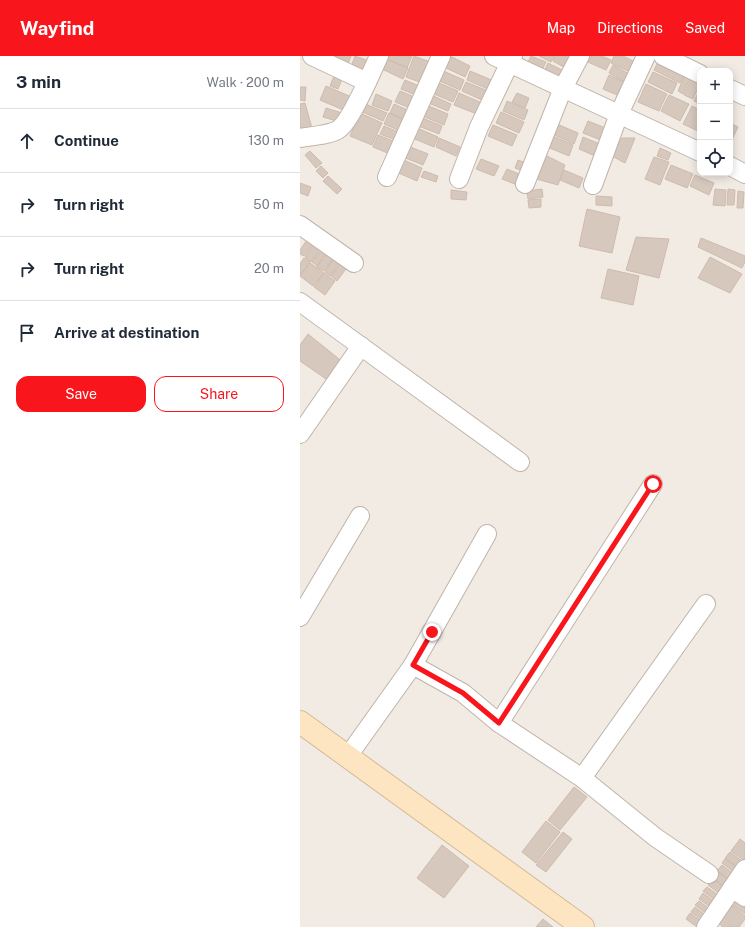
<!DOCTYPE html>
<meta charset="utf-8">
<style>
:root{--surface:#fff;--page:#f6f6f7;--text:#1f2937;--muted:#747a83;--line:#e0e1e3;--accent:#f8151b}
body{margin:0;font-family:"Public Sans",sans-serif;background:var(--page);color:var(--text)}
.controls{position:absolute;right:12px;top:12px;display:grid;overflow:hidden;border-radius:8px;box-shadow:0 2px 10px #0003}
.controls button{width:36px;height:36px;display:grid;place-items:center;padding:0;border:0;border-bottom:1px solid var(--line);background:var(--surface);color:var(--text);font:20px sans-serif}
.stop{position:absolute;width:12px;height:12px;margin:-9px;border:3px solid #f8151b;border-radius:50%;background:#fff}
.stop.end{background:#f8151b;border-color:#fff;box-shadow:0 1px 4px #0008}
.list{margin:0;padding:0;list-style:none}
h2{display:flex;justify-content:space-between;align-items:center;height:52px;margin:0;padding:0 16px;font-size:17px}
h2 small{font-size:13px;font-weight:400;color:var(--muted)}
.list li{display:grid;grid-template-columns:26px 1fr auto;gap:12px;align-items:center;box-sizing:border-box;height:64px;padding:0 16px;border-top:1px solid var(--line)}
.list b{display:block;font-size:15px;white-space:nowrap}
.list em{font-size:13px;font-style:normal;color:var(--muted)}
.actions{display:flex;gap:8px;padding:12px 16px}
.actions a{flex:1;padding:9px 0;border:1px solid var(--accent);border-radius:12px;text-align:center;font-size:14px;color:var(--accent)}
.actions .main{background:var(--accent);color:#fff}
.icon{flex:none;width:22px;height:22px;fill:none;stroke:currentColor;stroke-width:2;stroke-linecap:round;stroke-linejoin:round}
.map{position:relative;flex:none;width:445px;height:871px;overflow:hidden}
header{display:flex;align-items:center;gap:24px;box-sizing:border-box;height:56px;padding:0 20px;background:var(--accent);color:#fff}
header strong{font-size:19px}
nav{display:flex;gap:22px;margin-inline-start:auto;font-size:14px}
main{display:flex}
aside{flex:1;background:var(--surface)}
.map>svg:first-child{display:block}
</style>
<header>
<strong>Wayfind</strong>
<nav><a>Map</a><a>Directions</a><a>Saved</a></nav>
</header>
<main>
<aside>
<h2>3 min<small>Walk · 200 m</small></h2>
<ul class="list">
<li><svg class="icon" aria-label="ahead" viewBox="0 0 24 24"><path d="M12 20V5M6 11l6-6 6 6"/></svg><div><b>Continue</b></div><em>130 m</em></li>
<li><svg class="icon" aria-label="right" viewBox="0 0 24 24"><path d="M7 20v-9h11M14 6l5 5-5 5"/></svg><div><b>Turn right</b></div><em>50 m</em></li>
<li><svg class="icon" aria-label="right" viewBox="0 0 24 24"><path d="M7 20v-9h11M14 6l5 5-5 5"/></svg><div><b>Turn right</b></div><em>20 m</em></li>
<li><svg class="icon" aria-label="arrive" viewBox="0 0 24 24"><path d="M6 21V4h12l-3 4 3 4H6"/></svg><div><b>Arrive at destination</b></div></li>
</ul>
<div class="actions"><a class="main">Save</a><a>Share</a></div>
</aside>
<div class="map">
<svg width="445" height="871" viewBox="0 0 445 871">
<rect width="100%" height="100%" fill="#f2ebe4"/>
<g fill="#d6c8bd" stroke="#cebbad">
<path d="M32,0H51L48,8Z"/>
<path d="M55,0L69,5L64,17L51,11Z"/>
<path d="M87,0H112L107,12L86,3Z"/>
<path d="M114,0L133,7L125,28L106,21Z"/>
<path d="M146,0H150L170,10L165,21L142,10Z"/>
<path d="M231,0L246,6L242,14L227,8Z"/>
<path d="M239,0H254L251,6Z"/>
<path d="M255,0H269L277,4L271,15L253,5Z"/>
<path d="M291,0H302L311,4L306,14L288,6Z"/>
<path d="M314,0H323L337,7L332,17L311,7Z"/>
<path d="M360,2L386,14L380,27L354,14Z"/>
<path d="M86,3L108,12L103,23L82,13Z"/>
<path d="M248,7L268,17L263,26L244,16Z"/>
<path d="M313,9L331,19L327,27L309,17Z"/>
<path d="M141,14L164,24L160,34L137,24Z"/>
<path d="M36,15L44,18L38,33L30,30Z"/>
<path d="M170,15L194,25L190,34L167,24Z"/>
<path d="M353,16L377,27L372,38L348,26Z"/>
<path d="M386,16L392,19L383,38L378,35Z"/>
<path d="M309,19L328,28L322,41L303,33Z"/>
<path d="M393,20L400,23V28L393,43L384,39Z"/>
<path d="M105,24L124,32L120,41L101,33Z"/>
<path d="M134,25L158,35L153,46L129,36Z"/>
<path d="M166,26L188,35L184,45L162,35Z"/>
<path d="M346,28L367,38L359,55L338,46Z"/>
<path d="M26,30L54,42L48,56L20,44Z"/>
<path d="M0,31H6L5,45L0,44Z"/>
<path d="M400,33V48L394,45Z"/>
<path d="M100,35L119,43L115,54L95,46Z"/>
<path d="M159,37L182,47L177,58L154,49Z"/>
<path d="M217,37L229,42L225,52L212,46Z"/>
<path d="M76,38L92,45L88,55L72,49Z"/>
<path d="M129,38L151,48L148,55L126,46Z"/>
<path d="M369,39L389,48L380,65L361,55Z"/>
<path d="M207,45L228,54L224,64L203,55Z"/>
<path d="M5,47L12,72L2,75L0,70V48Z"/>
<path d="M63,47L87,57L83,65L60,55Z"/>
<path d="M94,48L112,56L108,65L90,57Z"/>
<path d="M124,48L148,58L144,69L120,59Z"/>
<path d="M392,50L400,54V76L383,68Z"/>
<path d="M26,52L42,57L40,66L23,61Z"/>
<path d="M201,56L224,66L219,77L196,67Z"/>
<path d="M60,57L82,67L72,89L50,80Z"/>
<path d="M89,57L109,66L105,77L84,68Z"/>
<path d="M120,61L142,70L139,78L116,69Z"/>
<path d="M288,65L308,73L303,85L283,77Z"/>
<path d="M430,67L438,71L430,88Z"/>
<path d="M257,68L278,77L274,88L252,78Z"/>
<path d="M193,69L217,79L212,90L188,80Z"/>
<path d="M84,70L103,78L100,86L80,78Z"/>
<path d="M115,71L138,81L134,91L110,81Z"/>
<path d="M78,79L100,88L95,100L73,91Z"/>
<path d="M250,79L273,89L269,100L245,90Z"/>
<path d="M283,81L300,88L295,100L279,93Z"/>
<path d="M139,82L160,91L156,100L136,91Z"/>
<path d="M322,82H335L325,107L310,99Z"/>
<path d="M103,88L128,98L123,109L98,99Z"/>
<path d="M360,92L371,97L368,104L357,100Z"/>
<path d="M10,95L22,107L16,112L5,99Z"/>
<path d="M243,98L265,109L258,129L233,122Z"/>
<path d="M354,101L369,106L360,129L345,123Z"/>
<path d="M99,102L122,112L117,125L94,115Z"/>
<path d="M181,103L199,110L194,120L176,113Z"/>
<path d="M218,104L226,107L223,115L215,112Z"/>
<path d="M371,109L393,118L387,132L365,123Z"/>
<path d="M21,110L28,117L23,122L16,115Z"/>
<path d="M207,113L224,120L220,130L202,123Z"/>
<path d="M264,114L283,122L279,132L260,124Z"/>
<path d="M124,115L138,120L136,126L121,121Z"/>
<path d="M395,119L414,127L409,139L390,130Z"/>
<path d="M28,120L42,133L37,138L23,125Z"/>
<path d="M0,127L11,131L8,140L0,137Z"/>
<path d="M242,133L243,141L228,143L227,135Z"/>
<path d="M415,133L426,134L425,150L413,149Z"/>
<path d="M428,133L435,134L434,149H427Z"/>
<path d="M151,134L167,136L166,144L151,143Z"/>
<path d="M438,135L444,136L443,152H437Z"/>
<path d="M296,140L312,141V150L296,149Z"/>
<path d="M241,143V151L229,152L228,144Z"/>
<path d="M287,153L320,161L312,197L279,190Z"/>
<path d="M9,181L14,186L4,200L0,198V194Z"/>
<path d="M336,181L369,183L359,222L326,214Z"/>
<path d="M401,182L445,200V206L442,212L398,191Z"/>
<path d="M15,186L22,191L11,206L5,201Z"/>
<path d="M23,192L27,195L17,210L12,206Z"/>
<path d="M28,196L35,201L24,215L17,211Z"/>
<path d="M35,201L41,205L30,220L25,216Z"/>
<path d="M410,201L442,218L430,237L398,222Z"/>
<path d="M4,202L10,206L0,219V208Z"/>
<path d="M45,202L51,206L37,225L31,220Z"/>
<path d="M10,207L24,217L13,230L0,220Z"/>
<path d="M308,213L339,220L333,249L301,242Z"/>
<path d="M24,217L35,225L25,239L14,231Z"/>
<path d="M8,278L44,307L29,325L0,305V289Z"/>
<path d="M274,731L287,741L260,774L248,764Z"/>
<path d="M246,765L260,776L236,807L222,796Z"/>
<path d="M263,776L272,783L246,816L236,809Z"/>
<path d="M440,783L445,787V805L431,795Z"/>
<path d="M142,789L169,810L144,842L117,822Z"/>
<path d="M430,796L445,807L443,815L425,802Z"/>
<path d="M425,803L442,815L438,819L422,807Z"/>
<path d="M422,809L438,821L434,826L417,815Z"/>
<path d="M418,816L434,828L429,834L413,822Z"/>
<path d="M413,823L429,835L424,841L408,829Z"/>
<path d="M407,831L424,843L420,848L403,835Z"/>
<path d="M403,837L420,850L416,855L399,843Z"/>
<path d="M435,841L445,848V858L430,848Z"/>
<path d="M399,845L414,856L411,861L395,849Z"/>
<path d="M430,849L445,860V863L439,871H436L421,860Z"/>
<path d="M395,851L411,863L407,867L391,856Z"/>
<path d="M390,857L407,869L406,871H397L386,863Z"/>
<path d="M420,861L434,871H423L417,866Z"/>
<path d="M243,863L253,871H236Z"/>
</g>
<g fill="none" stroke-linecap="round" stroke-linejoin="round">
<defs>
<g id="street">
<path d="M12,0L67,26"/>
<path d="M194,0L400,96"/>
<path d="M363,0L400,18"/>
<path d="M430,33L445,40"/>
<path d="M0,82C10,80 31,79 39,73C51,65 72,15 79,0"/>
<path d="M430,110L445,118"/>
<path d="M87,121L141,0"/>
<path d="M159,123L179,71L213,0"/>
<path d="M225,128L263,32L280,0"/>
<path d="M293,129L319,58L346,0"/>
<path d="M0,169L54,207"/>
<path d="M0,246L220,406"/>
<path d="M0,378L61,290"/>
<path d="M0,561L60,460"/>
<path d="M113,609L163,637L199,667L282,722L355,781L409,818"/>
<path d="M199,667L353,428"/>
<path d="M48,700L113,609L187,478"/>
<path d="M282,722L406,548"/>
<path d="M432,832L445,841"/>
<path d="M406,871L445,813"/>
</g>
<path id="secondary" d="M0,666L283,871"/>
</defs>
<use href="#street" stroke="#c0b4aa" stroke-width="20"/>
<use href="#secondary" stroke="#d5b996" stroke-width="24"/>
<use href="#street" stroke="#fff" stroke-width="18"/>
<use href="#secondary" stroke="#fee5c2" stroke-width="22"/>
</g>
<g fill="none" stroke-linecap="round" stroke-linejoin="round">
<path stroke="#f8151b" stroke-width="5" d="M132,576L113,609L163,637L199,667L353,428"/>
</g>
</svg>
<div class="controls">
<button>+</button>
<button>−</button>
<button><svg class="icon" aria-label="locate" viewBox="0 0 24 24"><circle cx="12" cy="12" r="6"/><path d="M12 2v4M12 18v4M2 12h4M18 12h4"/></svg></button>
</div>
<div class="stop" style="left:353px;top:428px"></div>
<div class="stop end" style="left:132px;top:576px"></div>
</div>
</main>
